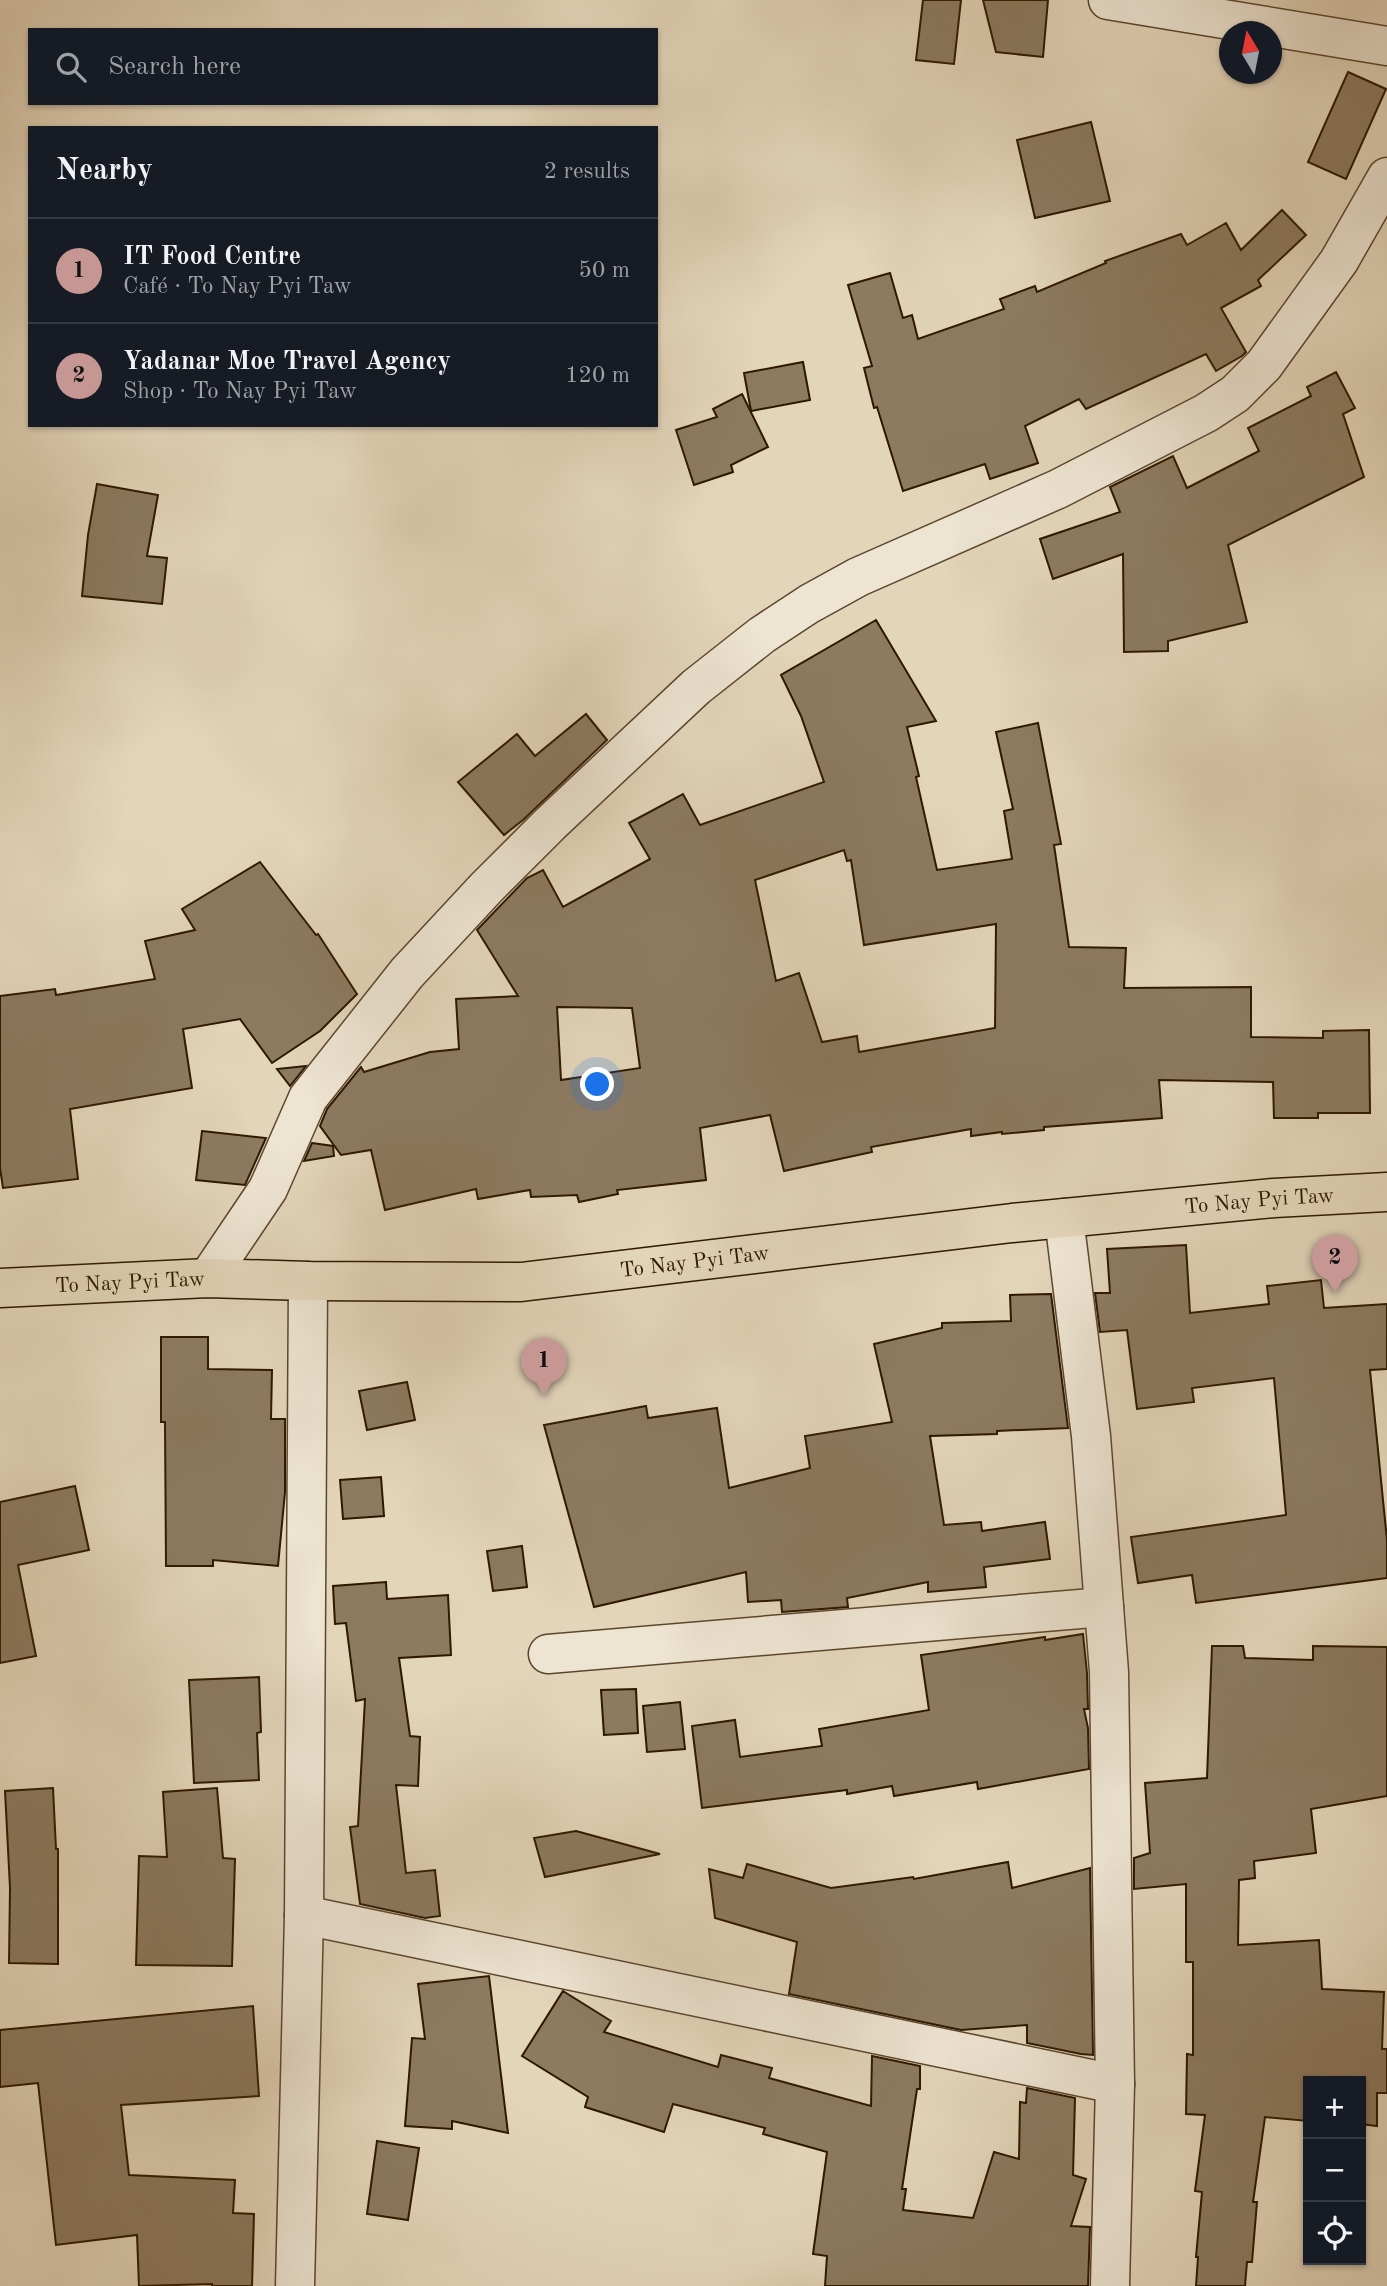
<!DOCTYPE html>
<meta charset="utf-8">
<style>
:root{--surface:#171b24;--page:#20242c;--text:#f1f3f6;--muted:#9ea1a6;--line:#363941;--accent:#c59692}
body{margin:0;font-family:"Old Standard TT",serif;background:var(--page);color:var(--text)}
.controls{position:absolute;right:21px;bottom:21px;display:grid;overflow:hidden;border-radius:0px;box-shadow:0 2px 5px #0004}
.controls button{width:63px;height:63px;display:grid;place-items:center;padding:0;border:0;border-bottom:2px solid var(--line);background:var(--surface);color:var(--text);font:35px sans-serif}
.compass{position:absolute;left:1219px;top:21px;width:63px;height:63px;border-radius:50%;background:var(--surface);box-shadow:0 2px 5px #0004;rotate:350deg}
.you{position:absolute;left:598px;top:1085px;width:24px;height:24px;margin:-18px;border:5px solid #fff;border-radius:50%;background:#1a73e8;box-shadow:0 0 0 10px #1a73e833}
.badge{display:grid;place-items:center;width:46px;height:46px;border-radius:50%;background:var(--accent);color:#111;font-size:23px;font-weight:700}
.pin{position:absolute;translate:-50% -58px;filter:drop-shadow(0 2px 4px #0008)}
.pin::after{content:'';position:absolute;top:37px;width:24px;height:21px;background:inherit;clip-path:polygon(0 0,100% 0,50% 100%)}
.list{margin:0;padding:0;list-style:none}
h2{display:flex;justify-content:space-between;align-items:center;height:91px;margin:0;padding:0 28px;font-size:30px}
h2 small{font-size:23px;font-weight:400;color:var(--muted)}
.list li{display:grid;grid-template-columns:46px 1fr auto;gap:21px;align-items:center;box-sizing:border-box;height:105px;padding:0 28px;border-top:2px solid var(--line)}
.list b{display:block;font-size:26px;white-space:nowrap}
.list p{margin:0;font-size:23px;white-space:nowrap;color:var(--muted)}
.list em{font-size:23px;font-style:normal;color:var(--muted)}
.icon{flex:none;width:38px;height:38px;fill:none;stroke:currentColor;stroke-width:2;stroke-linecap:round;stroke-linejoin:round}
.map{position:relative;flex:none;width:1387px;height:2286px;overflow:hidden}
.search{position:absolute;background:var(--surface);box-shadow:0 2px 5px #0004;left:28px;top:28px;width:630px;height:77px;display:flex;align-items:center;gap:18px;box-sizing:border-box;padding:0 24px;border-radius:0px;color:var(--muted);font-size:26px}
.panel{position:absolute;background:var(--surface);box-shadow:0 2px 5px #0004;left:28px;top:126px;width:630px;height:301px;border-radius:0px}
.map>svg:first-child{display:block}
</style>
<div class="map">
<svg width="1387" height="2286" viewBox="0 0 1387 2286">
<rect width="100%" height="100%" fill="#e3d5ba"/>
<filter id="stains"><feTurbulence type="fractalNoise" baseFrequency=".00286" numOctaves="4"/><feColorMatrix values="0 0 0 0 .2 0 0 0 0 .09 0 0 0 0 .02 0 0 0 .5 -.17"/></filter>
<radialGradient id="worn" r=".72"><stop offset=".6" stop-color="#630" stop-opacity="0"/><stop offset="1" stop-color="#630" stop-opacity=".3"/></radialGradient>
<g fill="#8c7a61" stroke="#2e1800" stroke-width="2" fill-rule="evenodd">
<path d="M923,0H961L954,64L916,60Z"/>
<path d="M983,0H1048L1043,57L996,52Z"/>
<path d="M1348,72L1386,89L1346,179L1308,162Z"/>
<path d="M1091,122L1110,201L1035,218L1017,140Z"/>
<path d="M1282,210L1306,235L1258,280L1261,286L1221,308L1246,352L1242,356L1216,371L1206,354L1086,409L1079,399L1025,426L1038,463L990,479L985,464L903,491L877,407L874,408L864,368L872,366L848,285L890,273L903,318L912,315L918,339L1004,309L1000,299L1035,286L1037,292L1106,263L1105,261L1181,234L1187,245L1226,223L1241,250Z"/>
<path d="M803,362L810,400L751,411L744,373Z"/>
<path d="M1336,372L1355,408L1343,414L1364,477L1228,545L1247,622L1168,641V651L1124,652L1123,554L1053,579L1040,539L1120,512L1110,487L1173,456L1187,488L1259,451L1248,428L1311,396L1307,387Z"/>
<path d="M742,394L768,447L731,465L733,472L694,485L676,430L717,417L713,409Z"/>
<path d="M97,484L158,495L147,556L167,558L162,604L82,596L88,535Z"/>
<path d="M876,620L936,721L907,727L919,776L916,777L937,870L1012,859L1004,811L1013,809L996,732L1038,723L1061,844L1054,845L1069,947L1126,948L1124,988L1251,987V1037L1323,1038V1031L1369,1030L1370,1113H1318V1118H1274L1273,1082L1159,1080L1162,1118L1044,1127V1130L1002,1134V1132L971,1136V1129L871,1147L872,1152L784,1171L770,1115L700,1128L706,1180L617,1190L618,1194L579,1202L577,1195L531,1197L530,1190L478,1199L476,1189L385,1210L371,1150L341,1155L320,1126L327,1109L361,1067L364,1072L430,1052L459,1049L456,999L518,996L477,930L527,878L543,870L563,907L650,859L629,823L683,794L700,825L824,782L801,716L781,675ZM844,850L847,861L851,860L864,945L996,924L995,1028L859,1052L857,1036L822,1042L799,973L776,981L755,880ZM557,1007L632,1008L640,1068L561,1080Z"/>
<path d="M586,714L607,740L523,820L504,835L458,782L517,734L535,756Z"/>
<path d="M260,862L316,935L318,934L357,994L320,1031L272,1063L240,1019L183,1029L192,1088L70,1109L78,1179L3,1188L0,1168V996L55,989L56,995L155,979L145,941L195,930L182,909Z"/>
<path d="M306,1066L290,1086L277,1069Z"/>
<path d="M202,1131L266,1138L245,1185L196,1180Z"/>
<path d="M312,1143L333,1146L334,1156L304,1161Z"/>
<path d="M1186,1245L1190,1313L1269,1304L1267,1286L1321,1280L1324,1308L1387,1304V1369L1370,1370L1387,1540V1578L1196,1603L1192,1575L1138,1583L1131,1537L1286,1515L1274,1378L1192,1388L1194,1402L1137,1409L1127,1330L1100,1332L1095,1293H1110L1107,1249Z"/>
<path d="M1051,1294L1068,1428L997,1431V1434L930,1436L944,1525L981,1522L982,1531L1045,1522L1050,1559L984,1567L986,1587L928,1592V1582L847,1598L848,1607L782,1612L781,1600L748,1602L746,1572L594,1607L544,1425L646,1406L648,1418L717,1408L729,1488L810,1468L805,1436L892,1422L874,1344L942,1328V1323L1011,1321L1010,1295Z"/>
<path d="M161,1337H208V1369L272,1370L271,1419H285V1492L278,1566L213,1560V1566H166L165,1422H161Z"/>
<path d="M407,1382L415,1420L367,1430L359,1391Z"/>
<path d="M381,1477L384,1516L343,1519L340,1480Z"/>
<path d="M75,1486L89,1550L18,1565L36,1656L0,1663V1502Z"/>
<path d="M522,1546L527,1587L493,1591L487,1551Z"/>
<path d="M386,1582L387,1599L448,1595L451,1655L399,1658L410,1736L420,1737L418,1786L396,1785L406,1873L435,1870L440,1916L425,1918L360,1904L350,1827L358,1826L365,1699L356,1701L346,1623L335,1624L333,1586Z"/>
<path d="M1083,1634L1087,1673L1088,1709H1084L1088,1728L1089,1769L978,1789L977,1782L894,1796L892,1786L847,1794V1790L702,1808L692,1726L735,1720L740,1757L822,1746L819,1729L929,1710L921,1655L1045,1637V1640Z"/>
<path d="M1212,1646H1243L1245,1658L1313,1660V1646L1387,1647V1796L1311,1809L1316,1853L1254,1861L1255,1878L1239,1880L1238,1945L1319,1940L1322,1989L1384,1992L1382,2049H1387V2093H1377V2126L1361,2124V2081H1308V2121L1265,2117L1253,2202H1257L1252,2262H1247L1245,2286H1196L1198,2257H1196L1202,2192L1195,2191L1205,2115L1186,2114L1187,2054L1193,2055V1962H1186V1884L1134,1889V1858L1150,1853L1145,1783L1207,1778Z"/>
<path d="M259,1677L261,1732L257,1733L259,1780L194,1783L189,1680Z"/>
<path d="M636,1689L638,1733L604,1735L601,1690Z"/>
<path d="M680,1702L685,1749L647,1752L643,1706Z"/>
<path d="M53,1788L56,1849H58V1964L9,1963L10,1888L5,1791Z"/>
<path d="M217,1788L223,1858L235,1859L232,1966L136,1965L139,1856L167,1857L163,1792Z"/>
<path d="M576,1831L660,1854L545,1877L534,1838Z"/>
<path d="M1008,1862L1012,1888L1090,1868L1093,2055L1081,2054L1027,2043V2025L961,2030L789,1994L797,1942L715,1918L709,1869L743,1878L747,1864L831,1888L913,1877L914,1879Z"/>
<path d="M489,1976L508,2133L452,2121V2129L405,2126L412,2038L425,2039L418,1984Z"/>
<path d="M563,1991L611,2021L604,2032L718,2067L721,2055L772,2068L769,2078L871,2106L872,2056L920,2066V2089H917L902,2189H906L903,2210L973,2218L994,2152L1019,2159L1020,2102L1026,2103L1027,2088L1075,2098L1073,2175L1086,2179L1071,2226L1090,2227L1088,2286H825L827,2256L813,2254L827,2152L763,2134L765,2128L673,2104L664,2132L585,2107L588,2097L522,2056Z"/>
<path d="M253,2006L259,2096L121,2105L129,2175L235,2180L233,2213L254,2214L252,2286H212V2284L139,2286L137,2235L56,2245L38,2083L0,2087V2030Z"/>
<path d="M377,2141L419,2148L408,2220L367,2214Z"/>
</g>
<g fill="none" stroke-linecap="round" stroke-linejoin="round">
<defs>
<g id="minor">
<path d="M1108,0L1387,46"/>
<path d="M1064,1218L1091,1436L1109,1672L1115,2084L1110,2286"/>
<path d="M208,1278L268,1189L308,1098L407,973L486,888L551,823L696,687L762,635L809,604L858,577L1058,489L1206,413L1235,394L1264,365L1339,261L1387,177"/>
<path d="M548,1654L1104,1607"/>
<path d="M304,1915L1115,2084"/>
<path d="M295,2286L304,1915L308,1281"/>
</g>
<g id="major">
<path id="s1" d="M0,1288L208,1278L308,1281L521,1282L1012,1223L1274,1198L1387,1192"/>
</g>
</defs>
<use href="#minor" stroke="#5b472e" stroke-width="41"/>
<use href="#major" stroke="#2e1800" stroke-width="41"/>
<use href="#minor" stroke="#ede4d2" stroke-width="38"/>
<use href="#major" stroke="#e3d5ba" stroke-width="38"/>
</g>
<g text-anchor="middle" stroke-width="6" stroke-linejoin="round" paint-order="stroke">
<g font-size="21" fill="#2e1800" stroke="#ede4d2">
<text dy="7" stroke="none"><textPath href="#s1" startOffset="1264">To Nay Pyi Taw</textPath></text>
<text dy="7" stroke="none"><textPath href="#s1" startOffset="696">To Nay Pyi Taw</textPath></text>
<text dy="7" stroke="none"><textPath href="#s1" startOffset="130">To Nay Pyi Taw</textPath></text>
</g>
</g>
<rect width="100%" height="100%" filter="url(#stains)"/>
<rect width="100%" height="100%" fill="url(#worn)"/>
</svg>
<div class="controls">
<button>+</button>
<button>−</button>
<button><svg class="icon" aria-label="locate" viewBox="0 0 24 24"><circle cx="12" cy="12" r="6"/><path d="M12 2v4M12 18v4M2 12h4M18 12h4"/></svg></button>
</div>
<svg class="compass" viewBox="-18 -18 36 36"><path d="M0-13l5 13h-10z" fill="#e53935"/><path d="M0 13l5-13h-10z" fill="#9ea1a6"/></svg>
<div class="you"></div>
<div class="pin badge" style="left:544px;top:1396px">1</div>
<div class="pin badge" style="left:1335px;top:1293px">2</div>
<div class="search"><svg class="icon" aria-label="search" viewBox="0 0 24 24"><circle cx="10" cy="10" r="6"/><path d="M15 15l6 6"/></svg>Search here</div>
<section class="panel">
<h2>Nearby<small>2 results</small></h2>
<ul class="list">
<li><span class="badge">1</span><div><b>IT Food Centre</b><p>Café · To Nay Pyi Taw</p></div><em>50 m</em></li>
<li><span class="badge">2</span><div><b>Yadanar Moe Travel Agency</b><p>Shop · To Nay Pyi Taw</p></div><em>120 m</em></li>
</ul>
</section>
</div>
